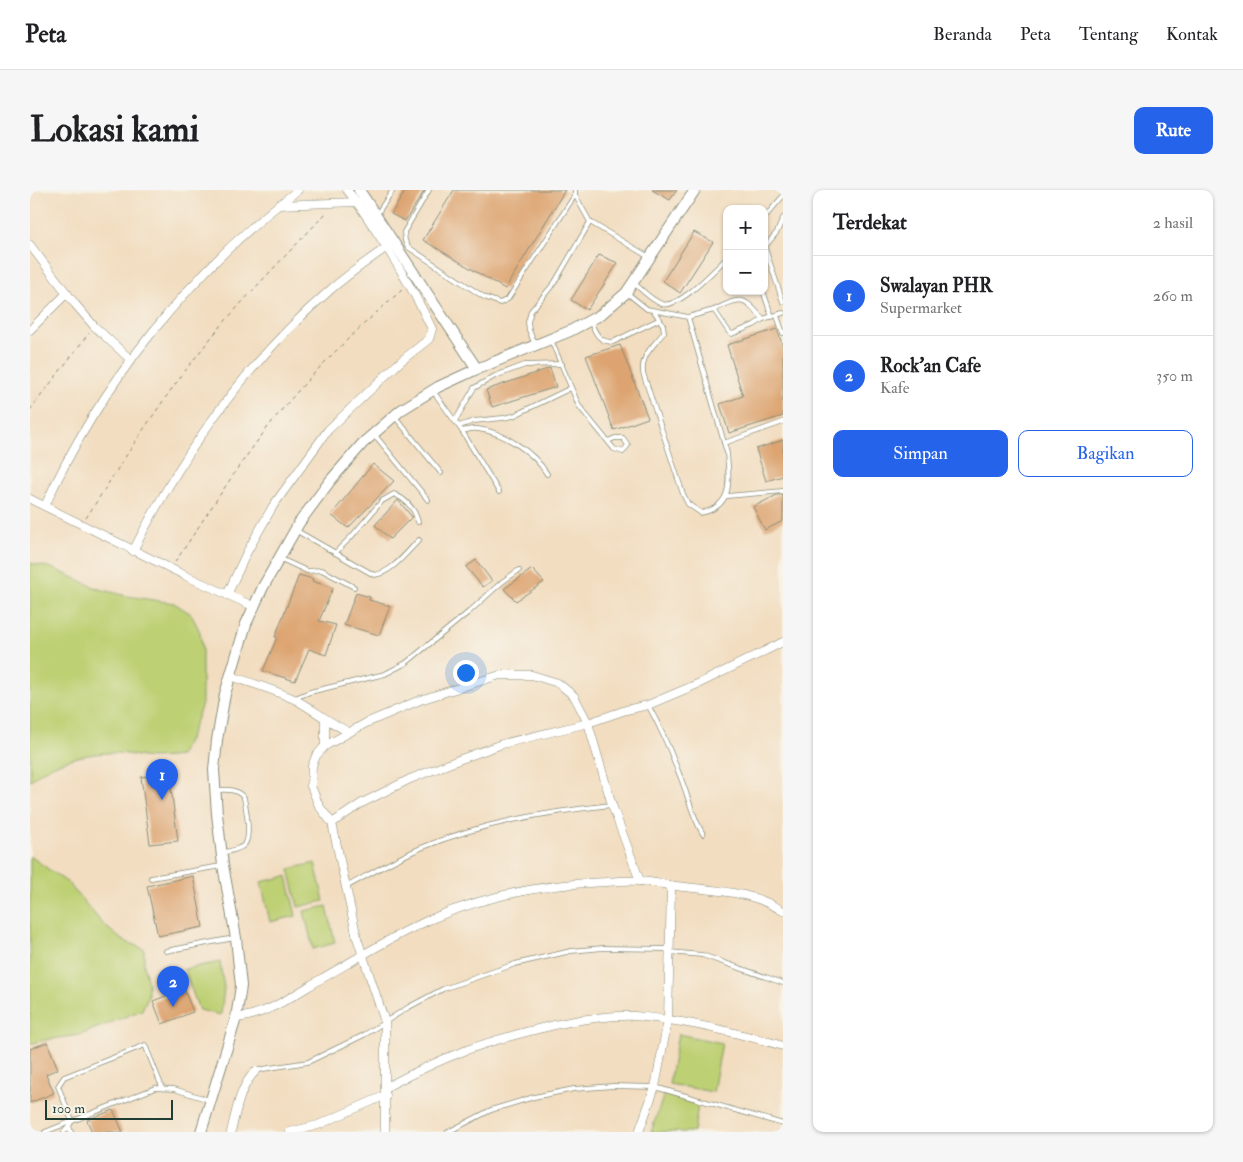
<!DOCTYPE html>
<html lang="id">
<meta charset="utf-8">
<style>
:root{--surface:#fff;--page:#f6f6f6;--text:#202124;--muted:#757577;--line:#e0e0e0;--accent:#2563eb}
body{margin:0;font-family:"IM FELL Double Pica",serif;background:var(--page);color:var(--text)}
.controls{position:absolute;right:15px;top:15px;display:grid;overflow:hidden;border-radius:10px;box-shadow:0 1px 4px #0004}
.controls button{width:45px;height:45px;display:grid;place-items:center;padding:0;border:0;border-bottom:1px solid var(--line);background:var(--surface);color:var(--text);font:25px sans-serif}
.scale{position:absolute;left:15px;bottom:12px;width:128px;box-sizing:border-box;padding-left:5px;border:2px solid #1f3d34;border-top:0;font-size:14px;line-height:18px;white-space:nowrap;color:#1f3d34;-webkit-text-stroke:4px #f7f3e8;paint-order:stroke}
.you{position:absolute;left:435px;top:482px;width:18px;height:18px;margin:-12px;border:4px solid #fff;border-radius:50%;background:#1a73e8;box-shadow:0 0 0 8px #1a73e833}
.badge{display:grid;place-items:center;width:32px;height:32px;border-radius:50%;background:var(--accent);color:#fff;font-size:16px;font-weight:700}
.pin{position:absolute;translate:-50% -41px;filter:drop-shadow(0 1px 2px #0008)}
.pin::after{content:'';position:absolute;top:26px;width:18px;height:15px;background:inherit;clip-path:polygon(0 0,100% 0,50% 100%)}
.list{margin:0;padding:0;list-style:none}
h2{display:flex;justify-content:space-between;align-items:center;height:65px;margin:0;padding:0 20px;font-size:21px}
h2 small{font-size:16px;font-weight:400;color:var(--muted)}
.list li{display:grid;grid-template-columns:32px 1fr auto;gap:15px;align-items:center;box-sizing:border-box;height:80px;padding:0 20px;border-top:1px solid var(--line)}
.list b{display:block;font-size:19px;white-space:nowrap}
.list p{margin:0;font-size:16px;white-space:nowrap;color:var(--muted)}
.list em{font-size:16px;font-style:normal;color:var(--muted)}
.actions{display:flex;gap:10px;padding:15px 20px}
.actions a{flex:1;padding:11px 0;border:1px solid var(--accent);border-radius:10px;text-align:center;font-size:18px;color:var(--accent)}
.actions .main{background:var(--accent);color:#fff}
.map{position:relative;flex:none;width:753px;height:942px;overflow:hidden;border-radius:10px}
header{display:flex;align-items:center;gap:30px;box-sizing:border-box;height:70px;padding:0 25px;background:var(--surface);border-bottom:1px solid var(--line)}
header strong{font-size:24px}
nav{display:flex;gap:28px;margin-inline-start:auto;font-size:18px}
.intro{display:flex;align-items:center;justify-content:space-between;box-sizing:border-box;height:120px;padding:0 30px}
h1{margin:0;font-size:35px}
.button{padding:12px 22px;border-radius:10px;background:var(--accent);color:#fff;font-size:18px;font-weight:700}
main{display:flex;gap:30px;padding:0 30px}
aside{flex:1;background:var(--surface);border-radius:10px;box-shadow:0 1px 4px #0004}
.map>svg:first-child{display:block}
</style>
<header>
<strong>Peta</strong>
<nav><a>Beranda</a><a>Peta</a><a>Tentang</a><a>Kontak</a></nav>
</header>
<div class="intro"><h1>Lokasi kami</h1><a class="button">Rute</a></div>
<main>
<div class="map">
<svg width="753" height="942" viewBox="0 0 753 942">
<rect width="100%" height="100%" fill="#f7f3e8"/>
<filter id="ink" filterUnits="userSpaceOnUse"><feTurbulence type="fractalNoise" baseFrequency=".02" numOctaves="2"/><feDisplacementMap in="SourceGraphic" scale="10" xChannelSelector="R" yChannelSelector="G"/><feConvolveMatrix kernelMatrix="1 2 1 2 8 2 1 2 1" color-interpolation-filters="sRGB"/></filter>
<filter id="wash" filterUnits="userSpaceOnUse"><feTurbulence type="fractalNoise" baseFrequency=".0096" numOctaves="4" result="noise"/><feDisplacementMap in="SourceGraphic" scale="20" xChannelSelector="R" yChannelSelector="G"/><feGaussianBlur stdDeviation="1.12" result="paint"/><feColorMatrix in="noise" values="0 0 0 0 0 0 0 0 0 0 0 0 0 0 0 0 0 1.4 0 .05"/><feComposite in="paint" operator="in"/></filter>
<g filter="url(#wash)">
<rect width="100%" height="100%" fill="#f2ddc0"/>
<g fill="#bdd073" stroke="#6e8654">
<path d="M0,373L22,378L69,399L97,406L144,413L161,424L170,442L172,458V514L160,547L150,566C141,567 131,568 122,568C111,568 99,563 87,563C58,562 21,571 0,591Z"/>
<path d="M0,666L38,693L74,735L92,750L114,759V776L118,793V806L112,820L50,845L15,850L0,854Z"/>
<path d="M285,673L294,711L268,717L259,679Z"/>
<path d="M257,686L266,726L240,732L231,692Z"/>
<path d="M297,716L305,753L283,759L274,721Z"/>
<path d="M190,772L194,798L191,825L169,820L154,779Z"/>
<path d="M648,844L692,853L683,902L639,894Z"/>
<path d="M634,904L668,915L664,942H621Z"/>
</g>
<g id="blocks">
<g fill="#dda471">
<path d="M376,0H395L375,31L361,24Z"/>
<path d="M424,0H535L475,99L393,50Z"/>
<path d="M622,0H647L640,10Z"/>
<path d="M664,42L683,52L650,103L633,91Z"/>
<path d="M569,65L588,73L557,120L541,110Z"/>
<path d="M747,139L753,157V226L699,243L690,214L713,206L697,155Z"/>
<path d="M590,155L618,228L584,240L556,166Z"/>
<path d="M520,178L526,197L462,217L456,200Z"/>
<path d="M753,250V286L736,291L726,259Z"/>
<path d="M343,274L364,291L318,338L301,325Z"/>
<path d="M747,305H753V331L735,340L723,317Z"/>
<path d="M368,310L382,327L360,349L345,335Z"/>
<path d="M446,370L462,391L453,397L436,377Z"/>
<path d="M502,379L514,392L486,411L474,399Z"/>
<path d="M269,385L283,389L282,391L303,398L289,431L306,435L296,465L279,459L265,491L233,481L247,447H245Z"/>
<path d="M326,403L340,407L339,410L360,416L349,445L314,435Z"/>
<path d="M139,583L148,651L120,654L111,587Z"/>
<path d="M163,686L173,737L128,746L117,696Z"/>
<path d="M154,799L163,822L132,834L123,811Z"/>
<path d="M17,852L28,879L16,884L24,903L0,913V859Z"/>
<path d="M83,920L93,942H62L57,930Z"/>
</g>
</g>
</g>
<g filter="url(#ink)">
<use href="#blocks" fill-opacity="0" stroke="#888d7a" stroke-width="1"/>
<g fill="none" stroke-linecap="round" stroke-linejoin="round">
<defs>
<g id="lane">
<path d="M399,0L374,42L375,51L378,57L454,107L470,113L478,109L545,5"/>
<path d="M545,0V5L560,32L619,67"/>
<path d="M347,24L363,0"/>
<path d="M734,28L753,6"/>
<path d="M734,55L753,112"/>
<path d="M734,58L747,42L753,28"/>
<path d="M604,93C612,100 621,110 632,114C649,119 684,80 697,68"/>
<path d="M733,101L742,127"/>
<path d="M597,103L617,119L658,127L684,120L699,142L702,144L724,135L733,129L753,123"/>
<path d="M684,120C712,106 713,106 733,129"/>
<path d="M624,121L633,135L634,142C624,156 611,164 613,183L653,304L658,314L671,323C704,316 699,291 697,263L658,127"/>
<path d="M747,126L753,143"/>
<path d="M560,131C566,143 568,152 583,152L630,129"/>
<path d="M521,150L549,216L584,259L593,262L598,255L593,248H585L578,251"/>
<path d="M505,155L499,140L498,132L501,121L525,92L560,32"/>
<path d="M403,201L432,241L469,302"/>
<path d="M366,228L411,283"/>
<path d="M425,231L444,198L465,186L495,175L532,174"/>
<path d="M429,236L444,231L473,228L483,226L541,198"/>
<path d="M432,241C437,240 443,238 448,239C473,242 504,262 517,284"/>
<path d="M344,244L398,310"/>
<path d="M694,253L753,232"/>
<path d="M697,306L753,301"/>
<path d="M267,341L344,385C362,383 377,362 389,350"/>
<path d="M305,363L322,346L352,311L364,304C377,310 385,319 388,332"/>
<path d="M251,369L277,381L292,380L324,397"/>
<path d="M265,508L280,502L355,484L376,473L440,421L472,392L489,380"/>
<path d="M618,515C631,538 641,562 650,586C658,605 662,626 673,644"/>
<path d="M185,600C197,600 206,598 214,608C216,618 222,648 214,655C209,660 199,661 191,663"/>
<path d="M121,688L191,676"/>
<path d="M316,697C340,684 365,669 391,658C450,633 517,622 581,615"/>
<path d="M136,761L204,748"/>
<path d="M226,881L233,879L278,872L334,845L379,817L413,799L485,774L541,761L573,758L636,759L639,762L672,765L753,793"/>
<path d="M15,942L125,898L144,899L179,910"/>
<path d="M34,942L39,936"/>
<path d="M41,942L39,936L42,931L28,896L34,887L115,855L132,897"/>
<path d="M418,942L461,920L504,907L544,899L583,896L625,897L753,934"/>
</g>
<g id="street">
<path d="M248,15L327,12"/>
<path d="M0,55L45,114L64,136L101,170"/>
<path d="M0,140L37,103"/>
<path d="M0,309L156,386L225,417"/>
<path d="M15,316C68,197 163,78 268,0"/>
<path d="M103,361C153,262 216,173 299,101C317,85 337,71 357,57"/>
<path d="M197,405L217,362L243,316L298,240L371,171L399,149L402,139C386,105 367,73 346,41C337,27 328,13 317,0"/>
<path d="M200,486C222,493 245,500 266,510C284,520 300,533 319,542"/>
<path d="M295,556V529"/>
<path d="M302,633L332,613L380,589L431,569L472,554L558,533L596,520L618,515L670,493L753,452"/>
<path d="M206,828C237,825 264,805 291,789C319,773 347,756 376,741C437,709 508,694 576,692C587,691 599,690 610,691C625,692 640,696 655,697C690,701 723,702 753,721"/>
<path d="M356,897C378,886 401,874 424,865C458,851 494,842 529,834C554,829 579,825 605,826C654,830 705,842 753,856"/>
<path d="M201,942C206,922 210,895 226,881"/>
<path d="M260,942L288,935L356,905"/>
<path d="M355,942V832L327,748L302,633L289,616L281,596L282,576L286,566L295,556L336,533L390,510L470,485H502L528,493L544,506L558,533L582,615L610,691"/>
<path d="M609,942L625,897L638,830L641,696"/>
</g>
<g id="secondary">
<path d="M329,0L447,179"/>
<path d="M171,942L206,828L211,796L206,748L193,675L187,624L184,580L187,550L195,504L216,434L233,397L269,333L300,291L333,253L371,220L408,197L447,179L540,141L570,125L596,103L665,0"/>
</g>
</defs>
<use href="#lane" stroke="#888d7a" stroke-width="5.5"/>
<use href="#street" stroke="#888d7a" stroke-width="9"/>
<use href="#secondary" stroke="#888d7a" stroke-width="12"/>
<g stroke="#888d7a" stroke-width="1" stroke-dasharray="4 4" stroke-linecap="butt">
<path d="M0,220L59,143"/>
<path d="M56,328C91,274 125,219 165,168C205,116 252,70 297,22"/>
<path d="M145,372C184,315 221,253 268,201C300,165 335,132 372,100"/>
</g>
<use href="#lane" stroke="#fff" stroke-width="4"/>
<use href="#street" stroke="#fff" stroke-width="8"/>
<use href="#secondary" stroke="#fff" stroke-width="10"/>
</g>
</g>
</svg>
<div class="controls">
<button>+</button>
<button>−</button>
</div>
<div class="scale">100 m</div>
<div class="you"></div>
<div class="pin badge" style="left:132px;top:610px">1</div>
<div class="pin badge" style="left:143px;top:817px">2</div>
</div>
<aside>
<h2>Terdekat<small>2 hasil</small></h2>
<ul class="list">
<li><span class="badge">1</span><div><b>Swalayan PHR</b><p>Supermarket</p></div><em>260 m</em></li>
<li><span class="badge">2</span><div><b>Rock'an Cafe</b><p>Kafe</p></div><em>350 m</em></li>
</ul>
<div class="actions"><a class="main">Simpan</a><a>Bagikan</a></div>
</aside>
</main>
